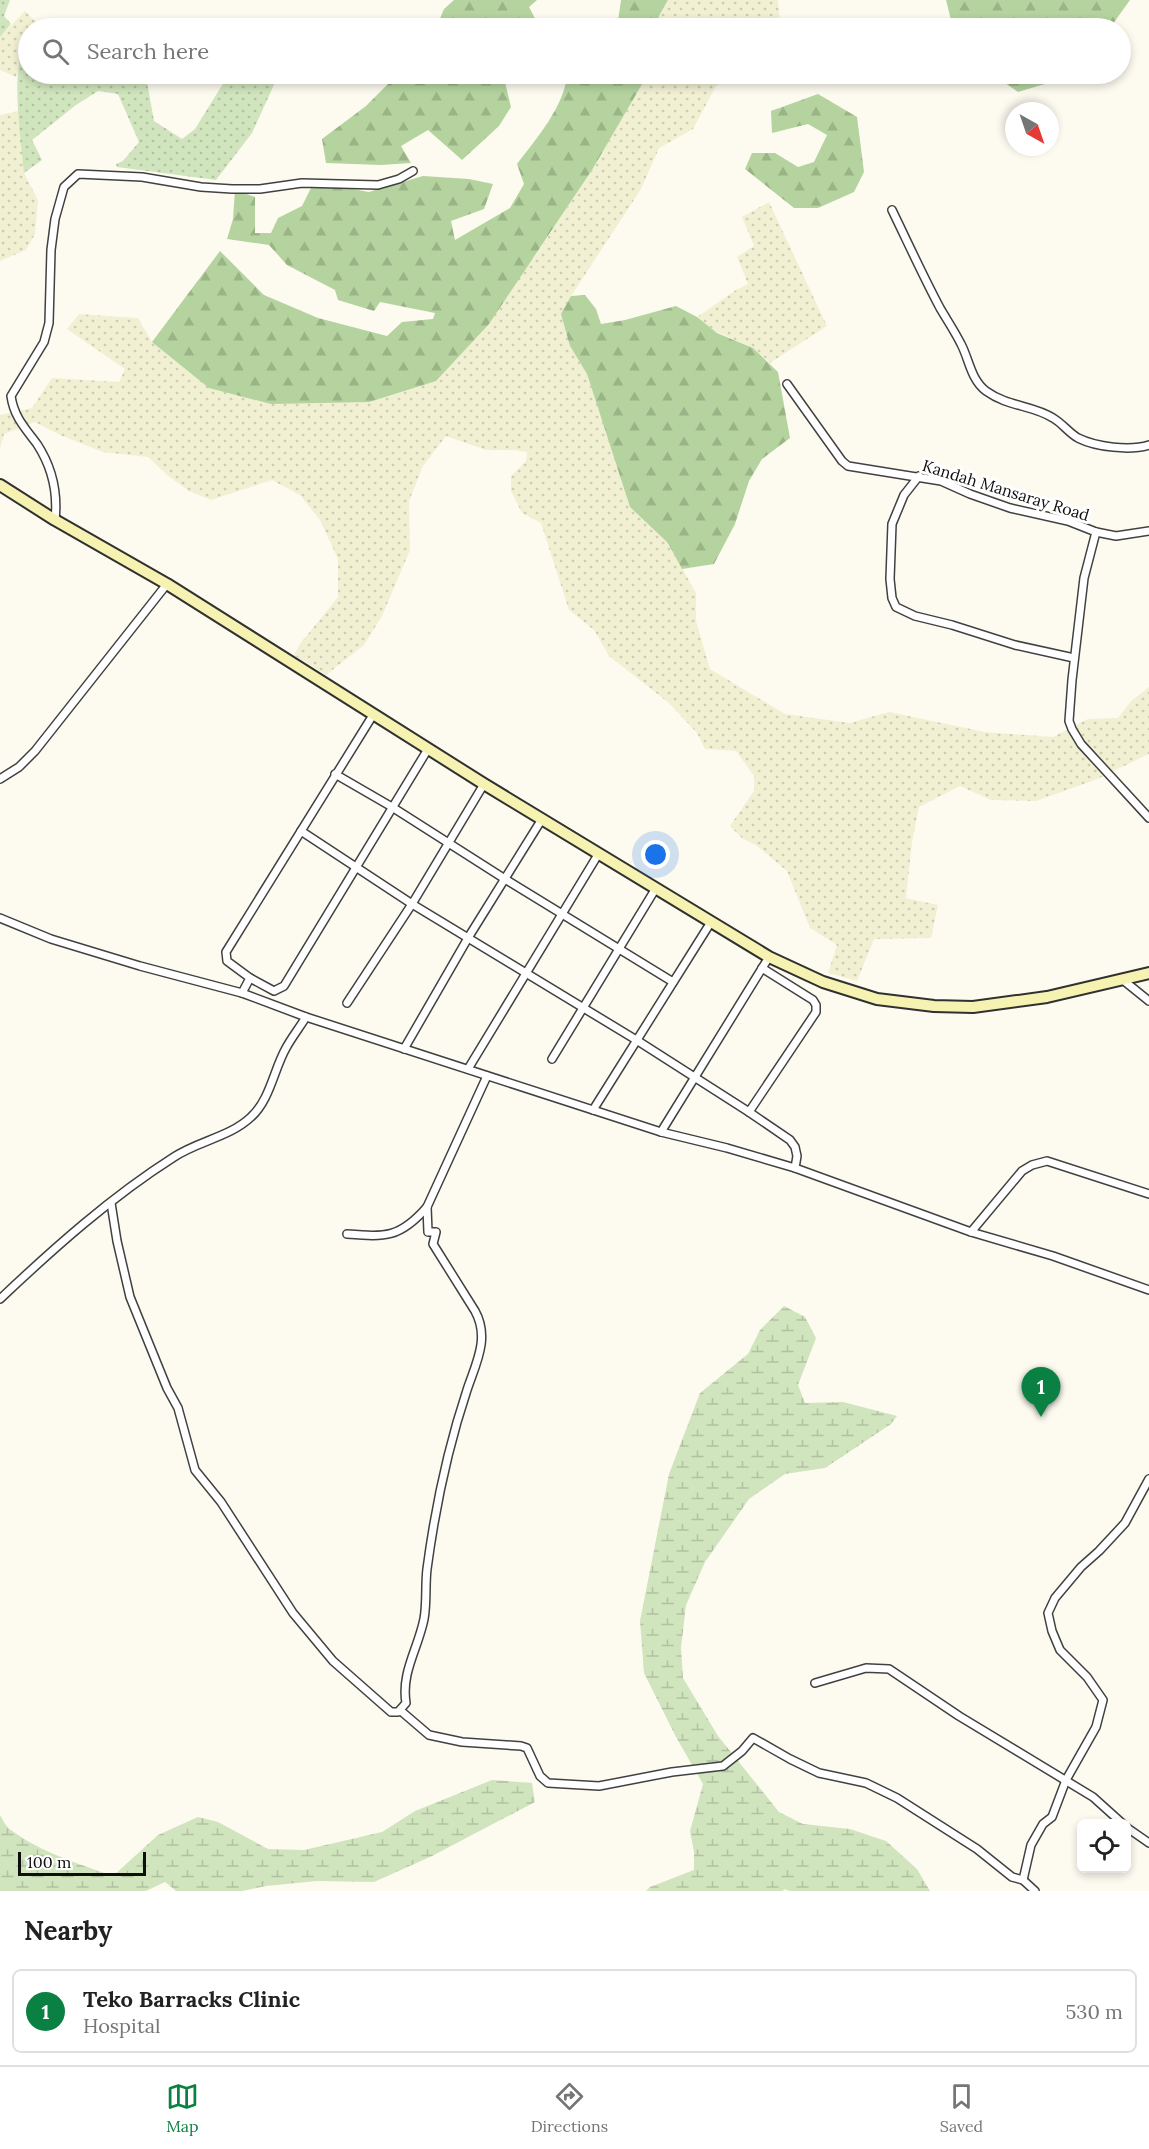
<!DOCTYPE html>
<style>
:root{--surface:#fff;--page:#f2f2f2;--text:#222;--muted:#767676;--line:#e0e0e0;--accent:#0b8043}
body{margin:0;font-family:Lora,serif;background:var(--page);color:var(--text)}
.controls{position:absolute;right:18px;bottom:18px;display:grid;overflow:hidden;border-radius:9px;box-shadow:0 3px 9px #0003}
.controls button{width:54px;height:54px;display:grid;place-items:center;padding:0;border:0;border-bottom:2px solid var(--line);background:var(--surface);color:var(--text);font:30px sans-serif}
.compass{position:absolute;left:1005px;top:102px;width:54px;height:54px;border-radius:50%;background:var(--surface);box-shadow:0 3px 9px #0003;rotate:140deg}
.scale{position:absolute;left:18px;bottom:15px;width:128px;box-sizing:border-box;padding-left:6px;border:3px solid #0e0e0e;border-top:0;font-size:16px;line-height:21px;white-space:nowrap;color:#0e0e0e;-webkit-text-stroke:4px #fff;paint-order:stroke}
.you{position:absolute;left:656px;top:855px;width:21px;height:21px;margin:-15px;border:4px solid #fff;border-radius:50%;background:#1a73e8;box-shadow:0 0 0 9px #1a73e833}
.badge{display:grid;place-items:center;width:39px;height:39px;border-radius:50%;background:var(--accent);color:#fff;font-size:20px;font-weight:700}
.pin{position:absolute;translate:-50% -50px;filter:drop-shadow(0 2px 3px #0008)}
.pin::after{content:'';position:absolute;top:32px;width:21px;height:18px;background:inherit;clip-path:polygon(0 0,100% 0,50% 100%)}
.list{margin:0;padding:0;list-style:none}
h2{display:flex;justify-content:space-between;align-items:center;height:78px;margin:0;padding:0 24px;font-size:26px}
h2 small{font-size:20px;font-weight:400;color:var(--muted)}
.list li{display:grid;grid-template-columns:39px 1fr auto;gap:18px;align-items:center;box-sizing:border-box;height:84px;margin:0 12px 12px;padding:0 12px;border:2px solid var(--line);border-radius:9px}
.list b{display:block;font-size:22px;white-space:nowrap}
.list p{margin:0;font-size:20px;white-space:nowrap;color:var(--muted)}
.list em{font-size:20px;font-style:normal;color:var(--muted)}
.icon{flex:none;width:33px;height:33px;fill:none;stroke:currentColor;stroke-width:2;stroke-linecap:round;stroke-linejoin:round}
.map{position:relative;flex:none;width:1149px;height:1891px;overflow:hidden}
.search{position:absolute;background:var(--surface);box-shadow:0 3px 9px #0003;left:18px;right:18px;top:18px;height:66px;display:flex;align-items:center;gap:15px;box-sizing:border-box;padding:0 21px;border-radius:33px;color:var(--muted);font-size:22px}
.sheet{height:174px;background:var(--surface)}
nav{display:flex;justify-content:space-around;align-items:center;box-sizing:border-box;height:84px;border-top:2px solid var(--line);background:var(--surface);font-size:16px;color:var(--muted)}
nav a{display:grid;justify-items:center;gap:3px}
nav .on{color:var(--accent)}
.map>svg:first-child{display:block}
</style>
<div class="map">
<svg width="1149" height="1891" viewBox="0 0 1149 1891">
<defs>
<pattern id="farmland-dots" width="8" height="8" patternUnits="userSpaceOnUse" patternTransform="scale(1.5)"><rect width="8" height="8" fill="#f1f0d3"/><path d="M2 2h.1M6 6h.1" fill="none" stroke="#cdcdb4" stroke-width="1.8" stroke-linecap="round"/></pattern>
<pattern id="grass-dots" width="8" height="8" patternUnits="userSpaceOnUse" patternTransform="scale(1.5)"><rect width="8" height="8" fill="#d0e4bd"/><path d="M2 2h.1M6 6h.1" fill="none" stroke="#b1c2a1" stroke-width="1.8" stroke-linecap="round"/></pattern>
<pattern id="forest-firs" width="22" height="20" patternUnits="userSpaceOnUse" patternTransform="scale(1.5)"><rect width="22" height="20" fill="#b4d39e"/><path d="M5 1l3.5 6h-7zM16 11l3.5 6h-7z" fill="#9ab487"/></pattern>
<pattern id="wetland-marsh" width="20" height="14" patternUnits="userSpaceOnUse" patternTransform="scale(1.5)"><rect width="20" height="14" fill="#d0e4bd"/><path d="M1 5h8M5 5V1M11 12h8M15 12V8" fill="none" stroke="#b1c2a1"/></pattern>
</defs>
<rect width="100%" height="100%" fill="#fdfbf0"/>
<g fill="url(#farmland-dots)">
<path d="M668,0H778L780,22L762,28H657L659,16Z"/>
<path d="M25,11L39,25L37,28H28V41L24,48L16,77L0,70V37Z"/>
<path d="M648,74H733L716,86L693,129L659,148L641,189L571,296L567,313L570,346L587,374L630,507L668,543L696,593V621L710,669L785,714L850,723L889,712L985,732L1053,737L1088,719L1118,718L1131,701L1149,687V754L1095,780L1036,801L991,800L960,786L919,807L912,842L906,898L938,905L931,938L874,939L857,981L828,973L837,945L810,928L787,871L756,845L743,839L730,826L754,791V776L736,751L705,749L697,733L669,703L609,656L594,630L569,610L541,523L522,513L511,491V476L526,461L527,452L514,450H486L446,436L423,466L409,501L410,550L382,616L364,645L326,675L294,655L300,644L338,597V559L320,520L300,495L272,480L211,500L189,491L167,475L148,457L103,452L60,435L35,422L4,434L0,449V415L32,408L52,378L119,382L125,369L67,329L79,314L138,318L152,342L369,402L534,258L592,170Z"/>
<path d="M19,111L24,173L38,200L35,234L26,250L0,261V115Z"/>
<path d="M769,202L827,326L770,363L753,348L713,330L697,317L736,290L748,284L737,257L754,246L742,217Z"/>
</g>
<g fill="url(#grass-dots)">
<path d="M0,0H10L4,16L11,24L0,37Z"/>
<path d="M80,18L118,28H51L63,20Z"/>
<path d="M28,44V74H151L147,82L154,121L182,139L195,129L229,74H274L278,76L252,133L216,180L117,167L116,164L123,161L139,142L118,94L98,91L76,105L32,140L42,160L24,173C22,147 8,59 28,44Z"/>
</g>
<g fill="url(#forest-firs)">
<path d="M454,0H537L529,7L540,28H436L444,9Z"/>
<path d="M621,0H668L659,16L657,28H617Z"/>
<path d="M946,0H1130L1110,28H953Z"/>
<path d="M398,74H503L511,107L499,126L462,160L428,130L401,146L411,163L381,165L326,163L322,139L366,106Z"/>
<path d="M567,74H648L592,170L489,324L436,381L369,402L271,404L209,388L152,342L220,251L264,295L318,318L387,336L402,322L433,319L435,313L380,302L374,311L338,300L335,290L287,265L269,245L227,239L233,219L235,190L255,197V233H271L278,218L302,206L314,182L369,192L423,176L469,179L493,184L484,209L451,221L455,240L510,208L524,184L517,164C536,139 565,106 567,74Z"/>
<path d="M992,74H1065L1058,80L1018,92Z"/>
<path d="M818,94L857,117L864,172L854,192L818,208H794L745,169L752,153H775L798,167L814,162L827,135L808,124L772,133L771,111Z"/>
<path d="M585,295L596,309L601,324L625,320L676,306L697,317L717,333L753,348L778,372L790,438L762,459L749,481L735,524L714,564L682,569L668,543L630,507L587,374L570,346L561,314L571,296Z"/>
</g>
<g fill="url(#wetland-marsh)">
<path d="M784,1306L805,1317L816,1338L798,1385L805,1403L843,1402L897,1416L891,1424L825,1468L785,1474L749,1499L705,1562L686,1605L681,1648L683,1678L718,1736L779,1812L803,1824L850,1829L886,1841L917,1869L930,1891H789L785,1889L782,1891H646L650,1887L694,1870V1852L690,1831L703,1784L676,1737L644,1673L640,1621L669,1474L700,1393L748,1354L760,1330Z"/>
<path d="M492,1780L532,1783L535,1802L432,1856L374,1882L317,1881L266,1886L242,1891H176L165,1882L146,1891H0V1815C3,1820 6,1827 11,1830C40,1852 79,1864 113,1876L158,1835L198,1817L218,1822L268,1849L304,1850L382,1832L415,1811Z"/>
</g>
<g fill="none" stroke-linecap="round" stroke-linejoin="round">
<defs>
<g id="minor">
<path d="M892,210C908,243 923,276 940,308C947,320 955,332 961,344C969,359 971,380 986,391C1008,407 1033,405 1053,418C1062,423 1069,433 1078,438C1096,447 1130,451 1149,445"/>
<path d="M787,384L842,461L848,466L941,481L970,494L1010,508L1068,521L1096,532L1116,536L1149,531"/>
<path d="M919,476L904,495L892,524L890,579L892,598L896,607L915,616L952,625L1015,645L1074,658"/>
<path d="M55,520C58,493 52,467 37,444C25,428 14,417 11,396L44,342L49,323L51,250L55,219L64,187L78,174L142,177L201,187L232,189H260L302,183L378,185L399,179L413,171"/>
<path d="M1096,532L1084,578L1072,680L1069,721L1072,729L1081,744L1149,818"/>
<path d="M335,774L392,807L505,879L673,982"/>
<path d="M0,779L19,767L35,751L167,584"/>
<path d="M301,831L412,904L638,1041L749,1112L790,1140L795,1147L797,1156L795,1168"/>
<path d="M0,918L51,939L140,966L242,993L306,1017L661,1132L727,1148L795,1168L971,1232L1053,1256L1149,1290"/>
<path d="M250,978L274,991L284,986L428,749"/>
<path d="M1123,980L1149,1001"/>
<path d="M242,993L250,978L227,961L226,952L373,715"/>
<path d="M347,1003L412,904L484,784"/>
<path d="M404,1049L468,938L542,819"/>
<path d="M552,1059L656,888"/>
<path d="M468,1069L599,853"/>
<path d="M593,1110L711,922"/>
<path d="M749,1112L816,1012V1005L813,1000L762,968"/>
<path d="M661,1132L769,957"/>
<path d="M111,1203L117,1241L130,1297L167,1388L178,1408L195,1470L221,1502L293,1613L333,1661L391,1712H398L406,1703C401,1672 418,1649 424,1619C427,1603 425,1585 427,1569C435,1509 448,1447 467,1390C476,1363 490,1338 475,1311L433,1244L436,1232H428L427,1207"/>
<path d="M971,1232L1022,1171L1032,1165L1047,1161L1149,1194"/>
<path d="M347,1234C386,1237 400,1238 427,1207L487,1076"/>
<path d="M0,1299C54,1248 111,1197 174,1157C198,1141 230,1137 251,1117C270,1100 274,1069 286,1048C292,1037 300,1027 306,1017"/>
<path d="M815,1683L866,1668L889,1669L959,1716L1093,1797L1123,1824"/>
<path d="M401,1711L429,1735L462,1742L521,1746L527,1748L540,1776L548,1783L599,1786L672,1772L723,1766L742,1751L753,1738L790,1759L819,1773L866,1783L897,1798L977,1849L1012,1877L1023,1880L1035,1891"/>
<path d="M1126,1827L1149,1843"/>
<path d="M1023,1880L1031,1845L1043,1824L1052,1817L1066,1780L1096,1727L1103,1700L1087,1677L1060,1650L1052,1631L1048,1613L1055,1598L1081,1567L1099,1551L1125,1523L1149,1479"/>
</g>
<path id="secondary" d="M0,485L55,520L167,584L484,784L769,957L823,982L877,999L934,1006L973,1007L1047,997L1149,973"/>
</defs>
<use href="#minor" stroke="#414141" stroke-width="10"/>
<use href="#secondary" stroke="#303030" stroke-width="14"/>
<use href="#minor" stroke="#fff" stroke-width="7"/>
<use href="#secondary" stroke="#f6f2b2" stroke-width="10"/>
</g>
<g text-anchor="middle" stroke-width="6" stroke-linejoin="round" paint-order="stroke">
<g font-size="16" fill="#0e0e0e" stroke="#fff">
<text transform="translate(1006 490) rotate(17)" y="6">Kandah Mansaray Road</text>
</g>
</g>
</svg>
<div class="controls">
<button><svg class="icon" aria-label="locate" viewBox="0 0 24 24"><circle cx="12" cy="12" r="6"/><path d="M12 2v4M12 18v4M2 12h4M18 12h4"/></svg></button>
</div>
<svg class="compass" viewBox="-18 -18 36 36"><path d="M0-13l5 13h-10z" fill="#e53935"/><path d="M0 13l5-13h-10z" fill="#767676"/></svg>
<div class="scale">100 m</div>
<div class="you"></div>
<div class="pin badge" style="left:1041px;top:1417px">1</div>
<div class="search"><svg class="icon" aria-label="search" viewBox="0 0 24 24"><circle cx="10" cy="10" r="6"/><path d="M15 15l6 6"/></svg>Search here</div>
</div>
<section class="sheet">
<h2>Nearby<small></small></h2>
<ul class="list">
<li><span class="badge">1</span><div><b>Teko Barracks Clinic</b><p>Hospital</p></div><em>530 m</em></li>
</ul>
</section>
<nav>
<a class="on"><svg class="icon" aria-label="map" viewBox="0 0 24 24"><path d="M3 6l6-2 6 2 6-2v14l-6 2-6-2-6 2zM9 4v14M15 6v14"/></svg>Map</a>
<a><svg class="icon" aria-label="directions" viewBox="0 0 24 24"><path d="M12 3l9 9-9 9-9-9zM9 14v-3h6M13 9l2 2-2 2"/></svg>Directions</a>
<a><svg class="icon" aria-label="saved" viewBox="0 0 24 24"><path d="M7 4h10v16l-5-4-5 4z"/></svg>Saved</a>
</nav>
